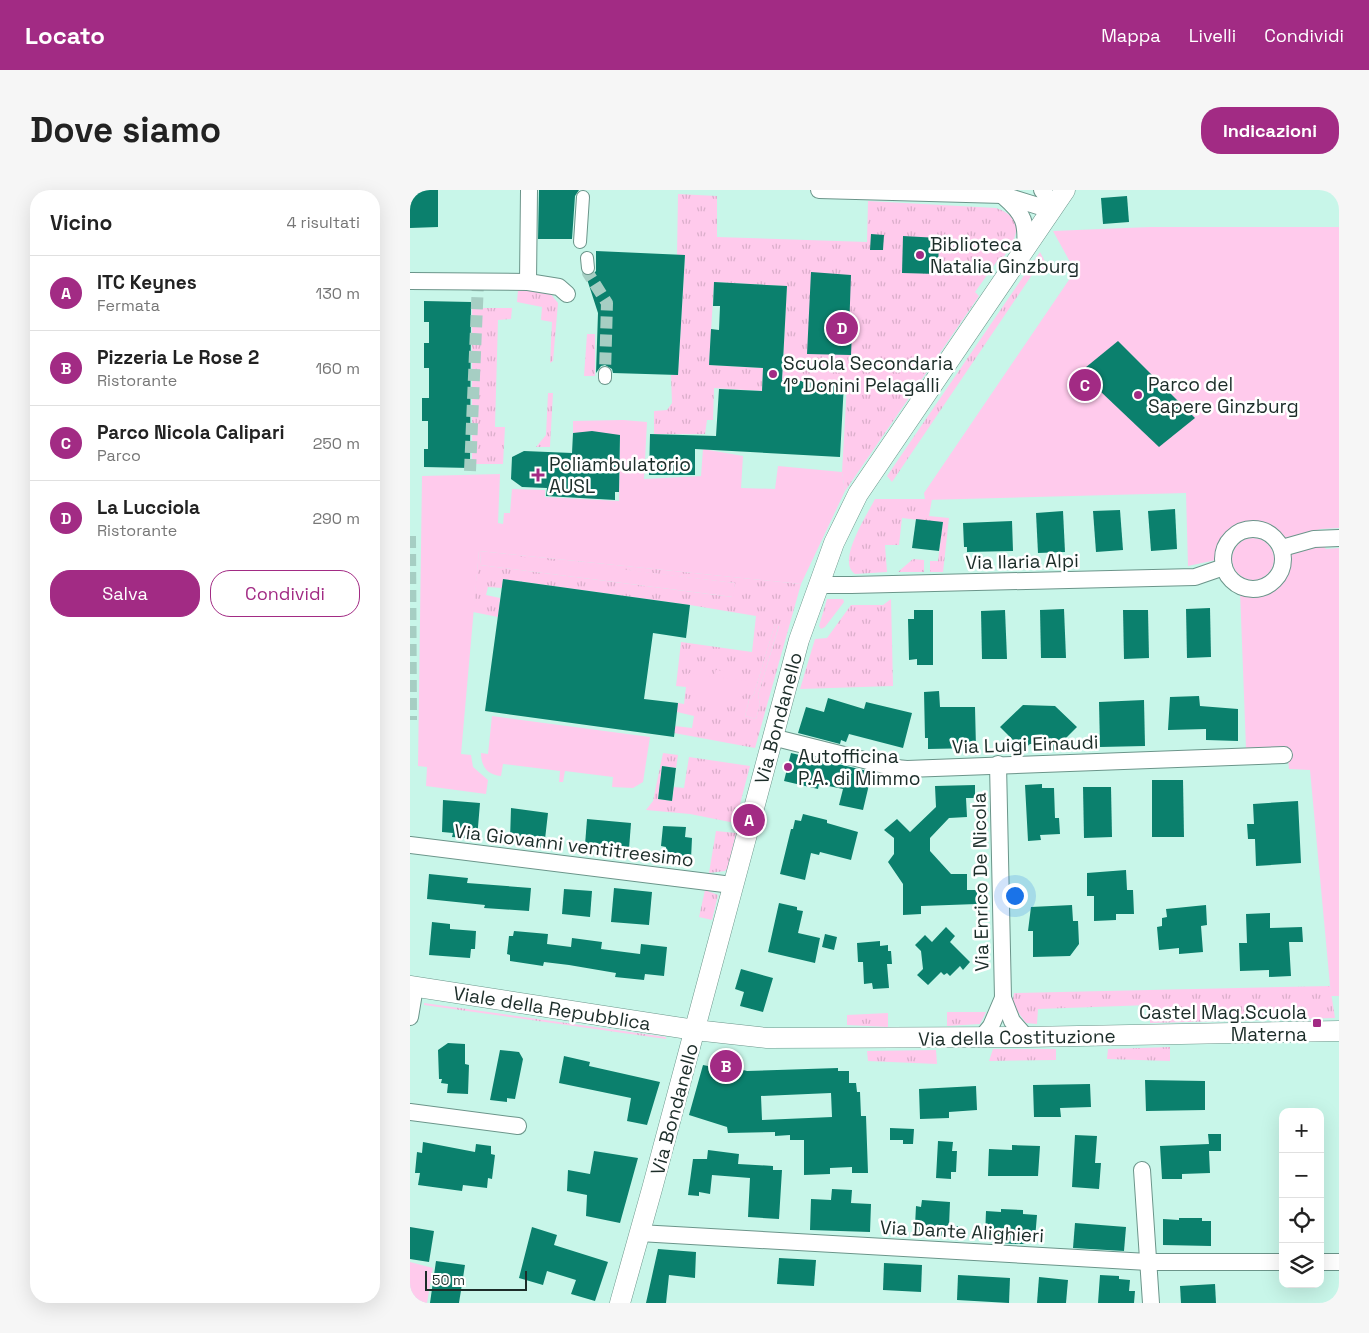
<!DOCTYPE html>
<html lang="it">
<meta charset="utf-8">
<style>
:root{--surface:#fff;--page:#f6f6f6;--text:#222;--muted:#767676;--line:#e0e0e0;--accent:#a22b84}
body{margin:0;font-family:"Space Grotesk",sans-serif;background:var(--page);color:var(--text)}
.controls{position:absolute;right:15px;bottom:15px;display:grid;overflow:hidden;border-radius:10px;box-shadow:0 5px 20px #0002}
.controls button{width:45px;height:45px;display:grid;place-items:center;padding:0;border:0;border-bottom:1px solid var(--line);background:var(--surface);color:var(--text);font:25px sans-serif}
.scale{position:absolute;left:15px;bottom:12px;width:102px;box-sizing:border-box;padding-left:5px;border:2px solid #1c2d29;border-top:0;font-size:14px;line-height:18px;white-space:nowrap;color:#1c2d29;-webkit-text-stroke:4px #fff;paint-order:stroke}
.you{position:absolute;left:604px;top:705px;width:18px;height:18px;margin:-12px;border:4px solid #fff;border-radius:50%;background:#1a73e8;box-shadow:0 0 0 8px #1a73e833}
.badge{display:grid;place-items:center;width:32px;height:32px;border-radius:50%;background:var(--accent);color:#fff;font-size:16px;font-weight:700}
.pin{position:absolute;translate:-50% -50%;border:2px solid #fff;box-shadow:0 1px 5px #0006}
.list{margin:0;padding:0;list-style:none}
h2{display:flex;justify-content:space-between;align-items:center;height:65px;margin:0;padding:0 20px;font-size:21px}
h2 small{font-size:16px;font-weight:400;color:var(--muted)}
.list li{display:grid;grid-template-columns:32px 1fr auto;gap:15px;align-items:center;box-sizing:border-box;height:75px;padding:0 20px;border-top:1px solid var(--line)}
.list b{display:block;font-size:19px;white-space:nowrap}
.list p{margin:0;font-size:16px;white-space:nowrap;color:var(--muted)}
.list em{font-size:16px;font-style:normal;color:var(--muted)}
.actions{display:flex;gap:10px;padding:15px 20px}
.actions a{flex:1;padding:11px 0;border:1px solid var(--accent);border-radius:20px;text-align:center;font-size:18px;color:var(--accent)}
.actions .main{background:var(--accent);color:#fff}
.icon{flex:none;width:28px;height:28px;fill:none;stroke:currentColor;stroke-width:2;stroke-linecap:round;stroke-linejoin:round}
.map{position:relative;flex:none;width:929px;height:1113px;overflow:hidden;border-radius:20px}
header{display:flex;align-items:center;gap:30px;box-sizing:border-box;height:70px;padding:0 25px;background:var(--accent);color:#fff}
header strong{font-size:24px}
nav{display:flex;gap:28px;margin-inline-start:auto;font-size:18px}
.intro{display:flex;align-items:center;justify-content:space-between;box-sizing:border-box;height:120px;padding:0 30px}
h1{margin:0;font-size:35px}
.button{padding:12px 22px;border-radius:20px;background:var(--accent);color:#fff;font-size:18px;font-weight:700}
main{display:flex;gap:30px;padding:0 30px}
aside{flex:1;background:var(--surface);border-radius:20px;box-shadow:0 5px 20px #0002}
.map>svg:first-child{display:block}
</style>
<header>
<strong>Locato</strong>
<nav><a>Mappa</a><a>Livelli</a><a>Condividi</a></nav>
</header>
<div class="intro"><h1>Dove siamo</h1><a class="button">Indicazioni</a></div>
<main>
<aside>
<h2>Vicino<small>4 risultati</small></h2>
<ul class="list">
<li><span class="badge">A</span><div><b>ITC Keynes</b><p>Fermata</p></div><em>130 m</em></li>
<li><span class="badge">B</span><div><b>Pizzeria Le Rose 2</b><p>Ristorante</p></div><em>160 m</em></li>
<li><span class="badge">C</span><div><b>Parco Nicola Calipari</b><p>Parco</p></div><em>250 m</em></li>
<li><span class="badge">D</span><div><b>La Lucciola</b><p>Ristorante</p></div><em>290 m</em></li>
</ul>
<div class="actions"><a class="main">Salva</a><a>Condividi</a></div>
</aside>
<div class="map">
<svg width="929" height="1113" viewBox="0 0 929 1113">
<defs>
<pattern id="grass-tufts" width="24" height="20" patternUnits="userSpaceOnUse" patternTransform="scale(1.25)"><rect width="24" height="20" fill="#ffcaec"/><path d="M3 7l-1-3M5 7V3M7 7l1-3M15 17l-1-3M17 17v-4M19 17l1-3" fill="none" stroke="#daaeca"/></pattern>
</defs>
<rect width="100%" height="100%" fill="#c8f6e9"/>
<g fill="url(#grass-tufts)" fill-rule="evenodd">
<path d="M268,4L307,6V47L457,52L458,11L586,18C617,29 607,47 593,68L590,67L565,102L569,106L435,301L432,282L437,194L372,190L377,96L304,92L299,175L353,178L352,201L304,198L303,230H297L295,244H244V221L257,220L262,213L261,185H268L275,66L267,65Z"/>
<path d="M630,62L639,79L636,83L628,76L482,292L477,286Z"/>
<path d="M108,100L139,102L148,113L143,171L140,173L142,132L131,130L132,117L107,112Z"/>
<path d="M62,118H102L101,129L88,130L85,237H95L93,274H62Z"/>
<path d="M177,144H185V186H174Z"/>
<path d="M138,203H143L140,257H126L136,245Z"/>
<path d="M465,309H522L519,326L539,328L533,382H520V371H528L533,333L492,328L489,355H475L477,382L445,384C426,372 457,325 465,309Z"/>
<path d="M69,361L391,394L345,558L264,543L265,536L282,538L284,526L267,522L268,513L274,514L276,497L266,496L271,452L342,462L346,426L280,415L93,389L92,398L78,397L76,405L90,408L88,427L63,422ZM71,363L325,393L322,407L70,375ZM365,434L369,436L348,505L350,514L346,529L335,526L339,510L344,504Z"/>
<path d="M503,369L514,370V382H488Z"/>
<path d="M417,409H433L434,412L415,437L411,439L409,436Z"/>
<path d="M481,409L483,496L390,499L405,449L417,448L441,415H473Z"/>
<path d="M253,563L268,565L266,578L252,576L248,609L262,611L264,597L274,598L279,567L340,576L325,633L280,624L236,620L243,611Z"/>
<path d="M306,641L326,643L318,677L315,681L299,683Z"/>
<path d="M295,700L308,705L302,730L289,727Z"/>
<path d="M920,796L925,828L740,833V815L628,819L627,834L616,833L602,814L604,803Z"/>
<path d="M14,813L256,847V849L14,815Z"/>
<path d="M537,822H576L570,834L537,836Z"/>
<path d="M478,823V837L437,835V825Z"/>
<path d="M760,857V871L697,869L698,859Z"/>
<path d="M583,859H646V870L579,871Z"/>
<path d="M526,860L527,874L458,871L457,861Z"/>
</g>
<g fill="#ffcaec">
<path d="M740,37H929V338L911,339L874,350C871,346 867,341 863,338C846,327 822,336 811,352C808,356 807,364 806,370L778,376L776,303L515,310L514,303L665,81L643,41Z"/>
<path d="M213,230L237,232L234,289L291,286L293,259L333,266L331,298L365,299L368,276L432,282L435,301L391,394L69,361L51,564L61,565L63,577L78,590L76,604L16,596L17,577L8,576L12,286L90,284L88,333L93,334L94,323H100L102,299L135,300V307L209,311L210,245L163,243V231Z"/>
<circle cx="843" cy="369" r="21"/>
<path d="M913,355L916,359L929,358V806H921L900,580L879,579L877,557L836,558L830,401C854,410 883,393 878,365Z"/>
<path d="M71,362L325,393L323,407L70,375Z"/>
<path d="M365,434L369,435L348,505L350,514L346,529L335,526L339,510L344,504Z"/>
<path d="M306,480L314,481L313,488L339,491C331,531 279,522 279,483L304,487Z"/>
<path d="M82,526L240,547L233,592L223,598L202,597L203,587L155,581L153,592H149L150,581L93,574L91,586C77,585 71,576 71,563L78,564Z"/>
<path d="M0,1072L23,1078L17,1113H0Z"/>
</g>
<g fill="#0b806d" fill-rule="evenodd">
<path d="M0,0H28V37L0,38Z"/>
<path d="M129,0H169L165,6L162,49H128Z"/>
<path d="M717,6L719,32L693,34L691,8Z"/>
<path d="M461,44L474,45L473,60H460Z"/>
<path d="M493,46L529,48L528,84L492,83Z"/>
<path d="M186,61L275,65L268,185L203,183L202,179L195,175L191,176L186,183L188,123L176,86L182,85L186,81Z"/>
<path d="M401,82L441,85L439,141H442L441,165L397,164Z"/>
<path d="M304,92L377,96L372,190L434,193L430,267L285,259V285H239L240,244L306,246L309,199L352,201L353,178L299,175L301,139L309,140L310,116H303Z"/>
<path d="M14,111L61,112L60,278L14,277V259H18V231H12V208H19V178H14V153H19V132H14Z"/>
<path d="M708,151L785,228L749,257L670,182Z"/>
<path d="M182,241L210,245L209,302H205V310L136,306L137,298L112,297L101,289L102,267L114,261L162,263L163,243Z"/>
<path d="M765,319L767,359L741,361L738,321Z"/>
<path d="M710,320L713,360L686,362L683,321Z"/>
<path d="M653,321L655,362L628,363L626,323Z"/>
<path d="M506,329L533,332L529,361L502,358Z"/>
<path d="M602,331L603,361L557,362V357H554L553,333Z"/>
<path d="M93,389L280,415L276,448L243,443L234,509L268,513L264,547L75,521Z"/>
<path d="M800,418L801,467L777,468L776,419Z"/>
<path d="M654,419L656,468H631L630,420Z"/>
<path d="M504,420H523V475H507V469L499,470L498,429H504Z"/>
<path d="M595,420L597,469H572L571,421Z"/>
<path d="M713,420H738L739,468L714,469Z"/>
<path d="M529,501L530,517H565L566,558L518,559V548H515L514,502Z"/>
<path d="M789,506L790,516L828,519V551L796,550V539L758,540L760,507Z"/>
<path d="M418,508L454,519L456,512L502,523L493,558L439,544L436,552L431,550L430,554L388,543L396,517L414,522Z"/>
<path d="M734,510L735,556L690,557L689,512Z"/>
<path d="M613,515L645,516L667,537L643,561L635,553L620,554L613,560L590,537Z"/>
<path d="M381,563L462,582L453,620L429,615L433,599L409,594L408,599L374,591Z"/>
<path d="M252,576L266,578L262,611L248,609Z"/>
<path d="M742,590H773L774,647H742Z"/>
<path d="M632,594V598H644L645,628H649L650,644L630,645L631,650L618,651L615,595Z"/>
<path d="M565,595V608H556L557,627L539,628L520,648V661L541,684H557V700H567V714L511,716V724L493,725V694L478,672L484,664V648L474,640L487,629L500,642L526,617L525,596Z"/>
<path d="M673,597H701L702,647L674,648Z"/>
<path d="M33,610L70,613L67,649L42,647L43,643L32,642Z"/>
<path d="M888,611L891,673L846,676L845,649H838L837,634H844L843,614Z"/>
<path d="M101,618L138,623L134,658L107,655V651L100,650Z"/>
<path d="M393,624L417,630V633L448,642L441,670L410,662L409,665L401,663L395,690L370,684L381,639H383L385,630L391,631Z"/>
<path d="M177,629L221,633L219,659L175,655Z"/>
<path d="M253,636L276,637L275,647L282,648L281,669L271,668V672H255L256,657L251,656Z"/>
<path d="M716,680L717,700H723L724,724H706V730L684,731V706H677V683Z"/>
<path d="M19,684L58,688L57,693L121,698L119,721L74,718L75,715L17,709Z"/>
<path d="M204,698L242,702L239,735L201,732Z"/>
<path d="M154,699L182,701L180,727L152,724Z"/>
<path d="M369,713L387,717V720L393,721L388,743L410,748L405,773L358,762Z"/>
<path d="M662,715L663,731H668L669,754L660,766L623,767V741H618L621,717Z"/>
<path d="M796,715L797,735L791,736L793,762L769,764V758L749,760L747,737L752,736V728L757,727L756,719Z"/>
<path d="M860,723V738L892,737L893,752H879L881,786L859,787V780L830,781L829,753H837L836,724Z"/>
<path d="M22,732L40,734V739L66,741L65,759H61L60,768L19,765Z"/>
<path d="M536,737L545,746L540,752L560,772L553,780L550,776L540,786L537,783L534,785L531,782L518,795L507,785L513,779L511,761L505,755L515,745L522,752Z"/>
<path d="M104,741L138,744L137,754L161,757L162,748L192,752L191,759L230,764L231,754L257,757L254,786L235,784L234,790L205,787L206,783L159,775L134,772L133,776L100,771V765L97,764L99,746H103Z"/>
<path d="M415,744L427,747L424,760L412,757Z"/>
<path d="M470,751V756L478,755V761H481L482,774H477L479,798L463,799L462,793L454,794L453,772H448L447,753Z"/>
<path d="M331,779L363,788L353,822L330,816L334,802L325,799Z"/>
<path d="M38,853L55,854V874L59,875L58,904L37,903L38,894L31,893L32,889H29L28,860Z"/>
<path d="M90,860L109,862L113,869L105,909L97,908V912L80,910Z"/>
<path d="M154,866L180,872L179,876L250,892L237,935L217,931L221,908L149,893Z"/>
<path d="M300,871L337,881L428,878V881H439V893H446L447,902H450L451,926H456L458,983H442V977L420,978V984L394,985V950H380V945L365,946V942L318,943L317,937L279,925L293,875L298,876ZM421,903L422,927L352,930L351,906Z"/>
<path d="M735,890L795,891V920L736,921Z"/>
<path d="M680,894L681,917L650,918L651,927H624L623,895Z"/>
<path d="M566,896L567,920L539,922V928L510,929L509,899Z"/>
<path d="M480,938L504,939L503,954H493V950H480Z"/>
<path d="M798,944H811V961H799L800,983L772,984V989H752L750,956L799,954Z"/>
<path d="M665,945L687,946L685,973H691L689,999L662,997Z"/>
<path d="M528,951L543,952L542,961H547L546,982H541V989L526,988Z"/>
<path d="M13,952L65,962L66,954L81,956V964L85,965L82,989L78,988L77,998L53,995L52,1001L8,995L10,983H5L7,962L12,963Z"/>
<path d="M602,955L630,956L628,986H578L579,959L602,960Z"/>
<path d="M298,960L329,964L328,974L363,976V980H372L369,1029L338,1027L340,988L302,985L300,1004L289,1002V1006L278,1005L283,969H297Z"/>
<path d="M184,961L228,968L210,1033L176,1026L177,1005L157,1001L158,980L180,984Z"/>
<path d="M422,999L442,1000L441,1013L461,1014L460,1042L400,1040L401,1009L421,1010Z"/>
<path d="M512,1010L540,1012L539,1036H548V1047L509,1044V1036H505L506,1016L511,1017Z"/>
<path d="M591,1019L613,1020V1024L627,1025L625,1049H616V1054H603L583,1052L584,1046H575L576,1021L591,1022Z"/>
<path d="M769,1028H792V1031H801V1056L753,1055V1029L769,1030Z"/>
<path d="M665,1033L716,1037L714,1061L663,1058Z"/>
<path d="M0,1037L24,1041L19,1072L0,1069Z"/>
<path d="M122,1037L147,1045L144,1055L198,1072L185,1111L161,1104L166,1090L137,1081L133,1095L109,1088Z"/>
<path d="M248,1059L286,1062L285,1088L259,1085L256,1113H236Z"/>
<path d="M369,1068L406,1070L404,1096L367,1094Z"/>
<path d="M26,1071L55,1075L49,1113H20Z"/>
<path d="M474,1073L512,1075L511,1102L473,1100Z"/>
<path d="M548,1085L600,1088L599,1113L547,1110Z"/>
<path d="M690,1085L709,1086V1089L720,1090L719,1101H725L724,1113H688Z"/>
<path d="M629,1087L658,1090L656,1113H627Z"/>
<path d="M805,1094L806,1113H771L770,1096Z"/>
</g>
<g fill="none" stroke-linecap="round" stroke-linejoin="round">
<g stroke="#a6cec3" stroke-width="12" stroke-dasharray="12 6" stroke-linecap="butt">
<path d="M178,78V83L197,113L195,183"/>
<path d="M60,281L68,92"/>
<path d="M0,346L1,530"/>
</g>
<defs>
<g id="pedestrian">
<path d="M170,52L173,7"/>
<path d="M177,68L178,78"/>
<path d="M195,188V183"/>
</g>
<g id="minor">
<path d="M409,0L593,5L628,16H644L632,0"/>
<path d="M594,7C614,24 617,33 615,59"/>
<path d="M0,91L118,92L149,97L157,104"/>
<path d="M118,92L119,0"/>
<circle cx="843" cy="369" r="30"/>
<path d="M872,358L904,349L929,348"/>
<path d="M410,391L418,395H441L785,387L814,377"/>
<path d="M362,547L486,578L497,579L874,565"/>
<path d="M588,574L593,808L602,831L616,847"/>
<path d="M0,655L322,695"/>
<path d="M0,827L5,797"/>
<path d="M572,847L581,836L593,808"/>
<path d="M0,922L108,936"/>
<path d="M732,980L741,1113"/>
<path d="M229,1043L738,1072H873"/>
<path d="M910,1072H929"/>
</g>
<g id="tertiary">
<path d="M0,796L285,840L357,848L616,847L929,841"/>
<path d="M210,1113L242,999L389,450L424,353L448,304L655,0"/>
</g>
</defs>
<use href="#pedestrian" stroke="#6b958a" stroke-width="14"/>
<use href="#minor" stroke="#6b958a" stroke-width="18"/>
<use href="#tertiary" stroke="#6b958a" stroke-width="21"/>
<use href="#pedestrian" stroke="#fff" stroke-width="12"/>
<use href="#minor" stroke="#fff" stroke-width="16"/>
<use href="#tertiary" stroke="#fff" stroke-width="20"/>
</g>
<g fill="#a22b84" stroke="#fff" stroke-width="2">
<circle cx="510" cy="65" r="5"/>
<circle cx="363" cy="184" r="5"/>
<circle cx="728" cy="205" r="5"/>
<path d="M125.5 277.5h5v5h5v5h-5v5h-5v-5h-5v-5h5z"/>
<circle cx="378" cy="577" r="5"/>
<rect x="902" y="828" width="10" height="10" rx="2.5"/>
</g>
<g text-anchor="middle" stroke-width="5" stroke-linejoin="round" paint-order="stroke">
<g font-size="19" fill="#1c2d29" stroke="#fff" text-anchor="start">
<text x="520" y="61">Biblioteca<tspan x="520" dy="22">Natalia Ginzburg</tspan></text>
<text x="373" y="180">Scuola Secondaria<tspan x="373" dy="22">1° Donini Pelagalli</tspan></text>
<text x="738" y="201">Parco del<tspan x="738" dy="22">Sapere Ginzburg</tspan></text>
<text x="139" y="281">Poliambulatorio<tspan x="139" dy="22">AUSL</tspan></text>
<text x="388" y="573">Autofficina<tspan x="388" dy="22">P.A. di Mimmo</tspan></text>
<text x="897" y="829" text-anchor="end">Castel Mag.Scuola<tspan x="897" dy="22">Materna</tspan></text>
</g>
<g font-size="19" fill="#1c2d29" stroke="#fff">
<text transform="translate(612 371) rotate(-1)" y="7">Via Ilaria Alpi</text>
<text transform="translate(368 528) rotate(-75)" y="7">Via Bondanello</text>
<text transform="translate(615 554) rotate(-2)" y="7">Via Luigi Einaudi</text>
<text transform="translate(164 655) rotate(7)" y="7">Via Giovanni ventitreesimo</text>
<text transform="translate(570 692) rotate(-91)" y="7">Via Enrico De Nicola</text>
<text transform="translate(142 818) rotate(9)" y="7">Viale della Repubblica</text>
<text transform="translate(607 847) rotate(-1)" y="7">Via della Costituzione</text>
<text transform="translate(264 919) rotate(-75)" y="7">Via Bondanello</text>
<text transform="translate(552 1041) rotate(3)" y="7">Via Dante Alighieri</text>
</g>
</g>
</svg>
<div class="controls">
<button>+</button>
<button>−</button>
<button><svg class="icon" aria-label="locate" viewBox="0 0 24 24"><circle cx="12" cy="12" r="6"/><path d="M12 2v4M12 18v4M2 12h4M18 12h4"/></svg></button>
<button><svg class="icon" aria-label="layers" viewBox="0 0 24 24"><path d="M12 4l9 5-9 5-9-5zM3 14l9 5 9-5"/></svg></button>
</div>
<div class="scale">50 m</div>
<div class="you"></div>
<div class="pin badge" style="left:339px;top:630px">A</div>
<div class="pin badge" style="left:316px;top:876px">B</div>
<div class="pin badge" style="left:675px;top:195px">C</div>
<div class="pin badge" style="left:432px;top:138px">D</div>
</div>
</main>
